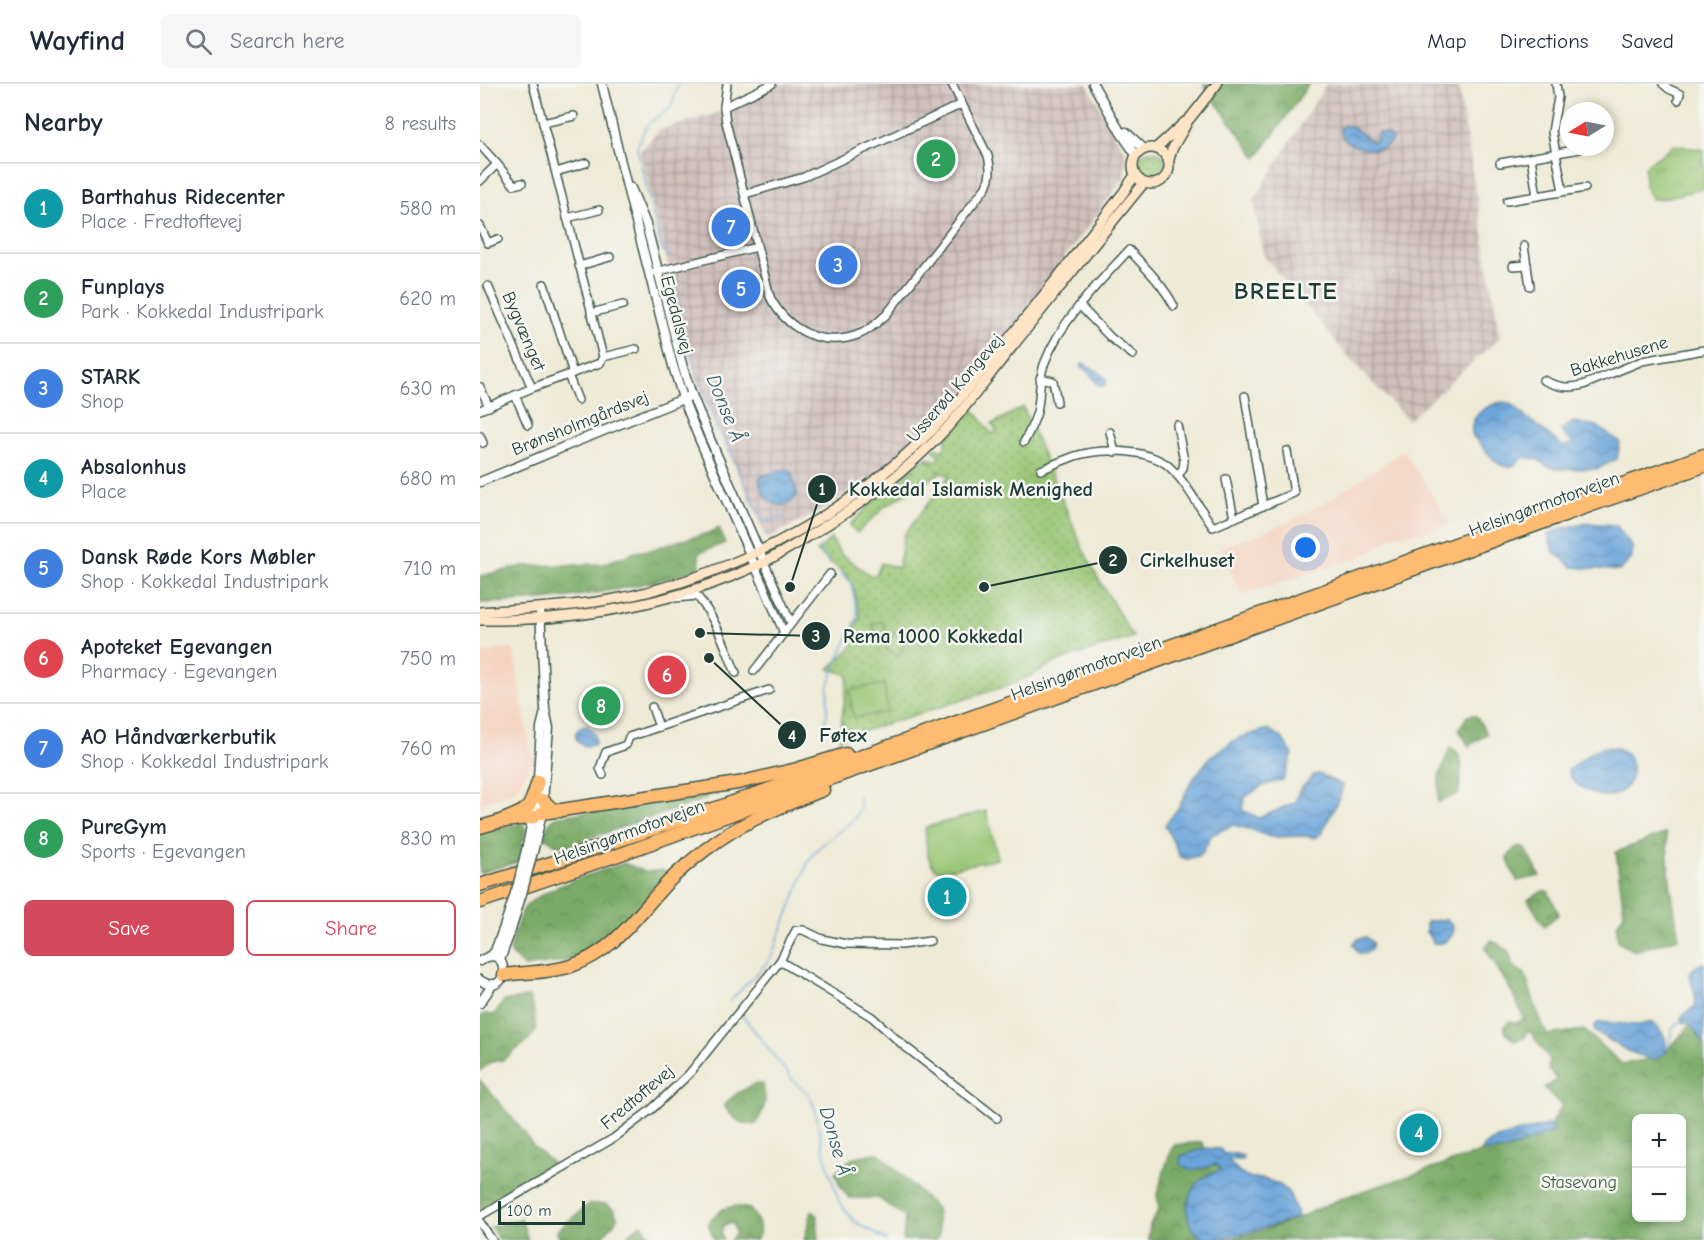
<!DOCTYPE html>
<meta charset="utf-8">
<style>
:root{--surface:#fff;--page:#f6f6f7;--text:#1f2937;--muted:#747a83;--line:#e0e1e3;--accent:#d1495b}
body{margin:0;font-family:"Comic Neue",sans-serif;background:var(--page);color:var(--text)}
.controls{position:absolute;right:18px;bottom:18px;display:grid;overflow:hidden;border-radius:9px;box-shadow:0 3px 9px #0003}
.controls button{width:54px;height:54px;display:grid;place-items:center;padding:0;border:0;border-bottom:2px solid var(--line);background:var(--surface);color:var(--text);font:30px sans-serif}
.compass{position:absolute;left:1080px;top:18px;width:54px;height:54px;border-radius:50%;background:var(--surface);box-shadow:0 3px 9px #0003;rotate:260deg}
.scale{position:absolute;left:18px;bottom:15px;width:87px;box-sizing:border-box;padding-left:6px;border:3px solid #1f3d34;border-top:0;font-size:16px;line-height:21px;white-space:nowrap;color:#1f3d34;-webkit-text-stroke:4px #f6f6f2;paint-order:stroke}
.you{position:absolute;left:826px;top:464px;width:21px;height:21px;margin:-15px;border:4px solid #fff;border-radius:50%;background:#1a73e8;box-shadow:0 0 0 9px #1a73e833}
.badge{display:grid;place-items:center;width:39px;height:39px;border-radius:50%;background:var(--accent);color:#fff;font-size:20px;font-weight:700}
.pin{position:absolute;translate:-50% -50%;border:3px solid #fff;box-shadow:0 2px 6px #0006}
.list{margin:0;padding:0;list-style:none}
h2{display:flex;justify-content:space-between;align-items:center;height:78px;margin:0;padding:0 24px;font-size:26px}
h2 small{font-size:20px;font-weight:400;color:var(--muted)}
.list li{display:grid;grid-template-columns:39px 1fr auto;gap:18px;align-items:center;box-sizing:border-box;height:90px;padding:0 24px;border-top:2px solid var(--line)}
.list b{display:block;font-size:22px;white-space:nowrap}
.list p{margin:0;font-size:20px;white-space:nowrap;color:var(--muted)}
.list em{font-size:20px;font-style:normal;color:var(--muted)}
.actions{display:flex;gap:12px;padding:18px 24px}
.actions a{flex:1;padding:14px 0;border:2px solid var(--accent);border-radius:9px;text-align:center;font-size:21px;color:var(--accent)}
.actions .main{background:var(--accent);color:#fff}
.icon{flex:none;width:33px;height:33px;fill:none;stroke:currentColor;stroke-width:2;stroke-linecap:round;stroke-linejoin:round}
.map{position:relative;flex:none;width:1224px;height:1156px;overflow:hidden}
header{display:flex;align-items:center;gap:36px;box-sizing:border-box;height:84px;padding:0 30px;background:var(--surface);border-bottom:2px solid var(--line)}
header strong{font-size:28px}
nav{display:flex;gap:33px;margin-inline-start:auto;font-size:21px}
.search{width:420px;height:54px;background:var(--page);display:flex;align-items:center;gap:15px;box-sizing:border-box;padding:0 21px;border-radius:9px;color:var(--muted);font-size:22px}
main{display:flex}
aside{flex:1;background:var(--surface)}
.map>svg:first-child{display:block}
</style>
<header>
<strong>Wayfind</strong>
<div class="search"><svg class="icon" aria-label="search" viewBox="0 0 24 24"><circle cx="10" cy="10" r="6"/><path d="M15 15l6 6"/></svg>Search here</div>
<nav><a>Map</a><a>Directions</a><a>Saved</a></nav>
</header>
<main>
<aside>
<h2>Nearby<small>8 results</small></h2>
<ul class="list">
<li><span class="badge" style="background:#0f9aa8">1</span><div><b>Barthahus Ridecenter</b><p>Place · Fredtoftevej</p></div><em>580 m</em></li>
<li><span class="badge" style="background:#2e9e5b">2</span><div><b>Funplays</b><p>Park · Kokkedal Industripark</p></div><em>620 m</em></li>
<li><span class="badge" style="background:#3f7fe0">3</span><div><b>STARK</b><p>Shop</p></div><em>630 m</em></li>
<li><span class="badge" style="background:#0f9aa8">4</span><div><b>Absalonhus</b><p>Place</p></div><em>680 m</em></li>
<li><span class="badge" style="background:#3f7fe0">5</span><div><b>Dansk Røde Kors Møbler</b><p>Shop · Kokkedal Industripark</p></div><em>710 m</em></li>
<li><span class="badge" style="background:#e0444e">6</span><div><b>Apoteket Egevangen</b><p>Pharmacy · Egevangen</p></div><em>750 m</em></li>
<li><span class="badge" style="background:#3f7fe0">7</span><div><b>AO Håndværkerbutik</b><p>Shop · Kokkedal Industripark</p></div><em>760 m</em></li>
<li><span class="badge" style="background:#2e9e5b">8</span><div><b>PureGym</b><p>Sports · Egevangen</p></div><em>830 m</em></li>
</ul>
<div class="actions"><a class="main">Save</a><a>Share</a></div>
</aside>
<div class="map">
<svg width="1224" height="1156" viewBox="0 0 1224 1156">
<defs>
<pattern id="industrial-grid" width="8" height="8" patternUnits="userSpaceOnUse" patternTransform="scale(1.5)"><rect width="8" height="8" fill="#d0c0bc"/><path d="M0 4h8M4 0v8" fill="none" stroke="#a89d9a"/></pattern>
<pattern id="grass-dots" width="8" height="8" patternUnits="userSpaceOnUse" patternTransform="scale(1.5)"><rect width="8" height="8" fill="#99c674"/><path d="M2 2h.1M6 6h.1" fill="none" stroke="#7ca260" stroke-width="1.8" stroke-linecap="round"/></pattern>
<pattern id="forest-crowns" width="20" height="18" patternUnits="userSpaceOnUse" patternTransform="scale(1.5)"><rect width="20" height="18" fill="#7aab66"/><path d="M2 6a3 3 0 1 1 6 0M12 15a3 3 0 1 1 6 0" fill="none" stroke="#638c55"/></pattern>
<pattern id="park-tufts" width="24" height="20" patternUnits="userSpaceOnUse" patternTransform="scale(1.5)"><rect width="24" height="20" fill="#99c674"/><path d="M3 7l-1-3M5 7V3M7 7l1-3M15 17l-1-3M17 17v-4M19 17l1-3" fill="none" stroke="#7ca260"/></pattern>
<pattern id="water-waves" width="16" height="10" patternUnits="userSpaceOnUse" patternTransform="scale(1.5)"><rect width="16" height="10" fill="#6aa4da"/><path d="M0 5q4-4 8 0t8 0" fill="none" stroke="#5787b2"/></pattern>
</defs>
<rect width="100%" height="100%" fill="#f6f6f2"/>
<filter id="ink" filterUnits="userSpaceOnUse"><feTurbulence type="fractalNoise" baseFrequency=".0167" numOctaves="2"/><feDisplacementMap in="SourceGraphic" scale="12" xChannelSelector="R" yChannelSelector="G"/><feConvolveMatrix kernelMatrix="1 2 1 2 8 2 1 2 1" color-interpolation-filters="sRGB"/></filter>
<filter id="wash" filterUnits="userSpaceOnUse"><feTurbulence type="fractalNoise" baseFrequency=".008" numOctaves="4" result="noise"/><feDisplacementMap in="SourceGraphic" scale="24" xChannelSelector="R" yChannelSelector="G"/><feGaussianBlur stdDeviation="1.35" result="paint"/><feColorMatrix in="noise" values="0 0 0 0 0 0 0 0 0 0 0 0 0 0 0 0 0 1.4 0 .05"/><feComposite in="paint" operator="in"/></filter>
<g filter="url(#wash)">
<rect width="100%" height="100%" fill="#eeead5"/>
<g fill="#f4d3c0">
<path d="M924,366L970,440L952,447L916,451L881,473L761,511L741,464L806,439L848,417Z"/>
<path d="M33,564L52,676L36,707L12,715L0,722V570Z"/>
</g>
<g fill="url(#industrial-grid)">
<path d="M300,0H607L647,72L644,94L484,309L427,368L343,425L287,455L216,294L160,67L179,46L242,28Z"/>
<path d="M846,0H978L1020,254L928,336L871,276L783,171L774,116Z"/>
</g>
<g fill="url(#grass-dots)" stroke="#5c8254" stroke-width="1.5">
<circle cx="671" cy="82" r="15"/>
<path d="M543,323L603,465L618,494L653,553L579,577L536,599L359,655L368,591L349,585L372,563V550L380,532L372,500L364,489L336,467L343,462L351,454L360,469L390,491H396L401,479L414,482L418,485L424,451L469,392L457,386L459,390L402,424V426L377,449L370,441L391,420L441,377L446,376L454,380L445,374L448,373L458,377L460,371L454,367V364H458L463,367L466,359V353L491,325L493,328L494,326L512,350L517,347L512,340Z"/>
</g>
<g fill="url(#forest-crowns)" stroke="#4c744d" stroke-width="1.5" fill-rule="evenodd">
<path d="M724,0H829L777,74L725,4Z"/>
<path d="M239,444L245,459L219,469L220,483C203,491 185,495 166,499C112,512 56,518 0,519V492L43,482L123,480L155,468L171,466L187,460L229,449Z"/>
<path d="M994,631L997,633L1007,650L989,662L979,646L987,632Z"/>
<path d="M970,663C989,672 979,692 979,710L958,718L959,693Z"/>
<path d="M233,707L225,715L90,761H76L65,753C65,744 69,739 75,733Z"/>
<path d="M44,740L46,745L38,778L0,789V746Z"/>
<path d="M1186,749L1190,797L1199,854L1155,867L1139,859L1137,854V841L1144,829L1136,768Z"/>
<path d="M1040,762L1046,765L1060,792L1037,797L1027,774L1035,764Z"/>
<path d="M144,779L166,788L183,786L188,792C167,817 130,862 99,873C82,880 62,880 44,883C27,867 28,871 35,848C37,840 41,828 46,822C67,802 117,789 144,779Z"/>
<path d="M1068,807L1079,830L1064,842L1048,816L1061,808Z"/>
<path d="M1012,856L1029,867L1033,882L1045,890L1056,924L1067,951L1104,946L1142,980L1177,974L1184,970L1211,940L1214,943L1224,961V1156H670L668,1155L670,1141L679,1126L677,1110L690,1068L694,1061L722,1058L725,1064L701,1072L711,1087L737,1080L741,1086L726,1091L738,1156L754,1154L785,1146L818,1134L862,1114L1002,1068L1027,1066L1071,1048L1073,1046L1071,1040L1082,1022L1064,1004L1077,996L1068,985L1070,976L1049,946L1044,954L1035,957C1029,953 1024,949 1024,942L1030,937L1036,939L1044,935L1032,908L1005,864ZM1156,1034H1202V1134H1156Z"/>
<path d="M49,913L54,928L56,947L45,959L23,976L11,978L0,987V934L4,930L14,931L24,917Z"/>
<path d="M0,996L44,1048L53,1062L75,1082L4,1125H0Z"/>
<path d="M274,1000H283C287,1017 285,1024 276,1040C261,1042 251,1033 244,1021L256,1010Z"/>
<path d="M399,1069L456,1124L459,1149L457,1156H423L425,1133L398,1114H369L360,1102L355,1088C372,1072 376,1072 399,1069Z"/>
<path d="M109,1120H126L133,1125L138,1134L120,1156H80L77,1147Z"/>
<path d="M254,1122L270,1125C277,1135 284,1144 276,1156H250L256,1150L253,1139L243,1142L241,1148L243,1156H234L228,1139L243,1125Z"/>
<path d="M332,1127L337,1131L339,1156H324Z"/>
<path d="M41,1135L48,1156H19L11,1143Z"/>
<path d="M161,1140L175,1156H145L152,1147Z"/>
</g>
<path fill="url(#park-tufts)" stroke="#5c8254" stroke-width="1.5" d="M1193,61L1224,66V102L1222,105L1181,115H1171L1165,102V83C1173,73 1186,71 1193,61Z"/>
<g fill="#99c674" stroke="#5c8254" stroke-width="1.5">
<path d="M402,537L410,556L416,546L428,552L418,572L406,565L410,557L401,561L392,541Z"/>
<path d="M404,600L408,628L374,634L369,606Z"/>
<path d="M506,727L518,775L460,787C445,782 447,759 445,745L447,743Z"/>
</g>
<g fill="url(#water-waves)" stroke="#447087" stroke-width="1.5">
<path d="M864,41C875,41 883,53 893,58L896,57L898,48L908,51L912,54L911,58C909,60 906,62 903,64C890,69 860,62 860,44Z"/>
<path d="M603,279C611,283 622,288 627,296L624,302H619L611,291L601,282Z"/>
<path d="M1022,318L1030,319L1037,324L1043,331L1067,349L1082,362L1090,361L1093,357L1087,355L1081,346L1093,338L1117,342L1140,358L1137,375L1117,385H1077L1066,382L1059,376L1044,373C1041,376 1036,381 1032,382C1017,388 1003,360 993,353C992,349 991,342 993,338C997,327 1011,320 1022,318Z"/>
<path d="M307,385L312,389L317,411C309,426 292,424 284,410C281,406 280,400 279,395L282,392Z"/>
<path d="M1106,439L1136,441L1152,462V474L1140,487L1092,483L1073,467L1068,451L1079,445Z"/>
<path d="M107,642C114,647 116,651 115,660C97,669 86,644 107,642Z"/>
<path d="M788,645L802,654L813,670L803,696L782,702L765,713L762,726L779,734L815,718L819,707L834,691L839,690L863,701L861,710L842,749L835,754L827,752L790,753L770,745L753,741L732,751L721,771L707,775L700,773L685,741L699,723L711,698L730,673L758,654Z"/>
<path d="M1124,663C1128,664 1134,663 1138,664C1167,676 1149,727 1110,708C1098,702 1092,699 1088,686L1113,667Z"/>
<path d="M966,835L973,841V850C968,856 963,861 954,859L946,848V838Z"/>
<path d="M886,853L893,859L891,865L884,870L878,869L873,860L878,855Z"/>
<path d="M1224,879V961C1218,951 1215,940 1202,938L1201,933L1215,922C1220,903 1196,888 1224,879Z"/>
<path d="M1119,938L1159,941L1172,938C1183,946 1188,956 1185,969L1173,976L1150,968L1115,948L1114,942Z"/>
<path d="M1071,1040L1073,1046L1071,1048L1027,1066L1002,1068L1004,1062L1017,1054Z"/>
<path d="M725,1064L740,1065L744,1070L752,1069L763,1072L762,1076L748,1075C754,1082 760,1091 769,1093C774,1095 779,1094 783,1095C808,1100 812,1111 818,1134C797,1141 745,1156 724,1155C718,1152 714,1147 711,1142C702,1124 710,1100 728,1091C732,1089 737,1087 741,1086L737,1080L711,1087L700,1080L701,1072Z"/>
</g>
<g fill="none" stroke-linecap="round" stroke-linejoin="round">
<g stroke="#6aa4da" stroke-width="1.5">
<path d="M190,173L182,165L157,64L159,57L168,40L191,23L198,0"/>
<path d="M194,195V204L211,273L234,337L238,347L247,359L257,382L284,438L301,433L305,435"/>
<path d="M338,466L350,480"/>
<path d="M344,642L347,631L348,604L354,585L378,532L371,498L360,488"/>
<path d="M250,917L286,880L291,873L329,776L336,766L375,734L380,723L379,710"/>
<path d="M262,931L316,1000L329,1010L335,1025L344,1069L359,1118L374,1137L406,1156"/>
<path d="M1186,964L1190,962C1190,952 1190,941 1202,938"/>
</g>
</g>
</g>
<g filter="url(#ink)">
<g fill="none" stroke-linecap="round" stroke-linejoin="round">
<defs>
<g id="minor">
<path d="M247,0L244,23L246,38L290,213C307,246 343,265 380,250C390,246 398,238 406,231L506,103C511,92 511,85 508,72L472,0"/>
<path d="M1076,0L1078,13L1072,48L1083,107"/>
<path d="M1183,0L1189,5L1200,10L1198,16"/>
<path d="M244,23L292,0"/>
<path d="M63,39L94,32"/>
<path d="M0,61L17,80L34,101L42,99"/>
<path d="M1051,74L1057,112"/>
<path d="M1020,79L1100,65"/>
<path d="M76,88L106,79"/>
<path d="M0,97L17,80"/>
<path d="M265,110L324,93L482,20"/>
<path d="M1027,117L1105,104"/>
<path d="M87,134L119,126"/>
<path d="M0,142L8,159L18,155"/>
<path d="M1044,162L1050,202"/>
<path d="M99,182L130,173"/>
<path d="M1033,182L1047,181"/>
<path d="M175,188L277,163"/>
<path d="M64,200L93,289"/>
<path d="M8,202L52,304"/>
<path d="M600,222L631,254L653,271"/>
<path d="M111,229L143,221"/>
<path d="M123,273L156,265"/>
<path d="M88,291L98,316"/>
<path d="M560,294L573,297L577,318"/>
<path d="M1063,296C1078,303 1088,305 1103,301L1162,277L1224,266"/>
<path d="M0,303L9,323"/>
<path d="M35,311L48,341"/>
<path d="M765,312L783,422"/>
<path d="M0,326L52,304L120,279L123,273L53,0"/>
<path d="M697,341L704,377L703,384L698,392"/>
<path d="M630,348L635,368"/>
<path d="M0,352L3,359"/>
<path d="M544,358C549,348 554,339 557,328C561,311 558,294 565,278C581,236 619,199 649,166C666,184 683,201 694,222"/>
<path d="M561,386C572,381 584,376 595,372C620,364 664,365 686,380C703,393 720,425 733,443L814,409L807,367"/>
<path d="M746,395L754,434"/>
<path d="M284,478L311,539"/>
<path d="M275,482L304,549"/>
<path d="M195,514L217,512C236,535 245,562 256,589"/>
<path d="M274,587L350,490"/>
<path d="M172,623L179,643"/>
<path d="M123,691L120,684L126,668L146,661L149,653L289,606"/>
<path d="M300,877L392,933L423,961L517,1034"/>
<path d="M0,1132L134,1054L172,1025L209,990L300,877L316,846H323L342,855L366,860L421,861L450,857"/>
<path d="M0,1138L12,1156"/>
</g>
<g id="tertiary">
<path d="M122,0L149,111L193,282L203,314L218,352L275,482"/>
<path d="M613,0L641,49L656,71"/>
<path d="M646,48L664,65"/>
<path d="M151,104L166,140L203,284L212,311L230,355L284,478"/>
<path d="M0,398L98,357L208,313"/>
<path d="M47,762L57,711L61,644L64,631"/>
<path d="M54,764L62,729L69,644L65,625L60,524"/>
<path d="M11,872L15,867L24,843"/>
<path d="M20,876L31,846"/>
<path d="M0,877C31,855 31,918 0,896"/>
<path d="M0,919L13,900"/>
</g>
<g id="secondary">
<circle cx="671" cy="82" r="18"/>
<path d="M676,64L705,38"/>
<path d="M689,76C691,61 702,51 707,38L737,0"/>
<path d="M0,528C56,524 113,522 167,508C275,480 377,422 455,343C472,325 487,306 502,287C551,229 597,169 643,109L655,91"/>
<path d="M0,536C95,537 191,521 278,481C301,470 323,456 345,442C389,415 430,384 465,346C487,322 507,294 528,268C573,212 618,155 664,99"/>
</g>
<g id="motorway">
<path d="M63,716L71,724L80,727"/>
<path d="M62,729L258,699L317,685L366,670"/>
<path d="M18,738C48,725 48,731 58,697"/>
<path d="M0,743L18,738L54,733"/>
<path d="M0,801L74,778L239,723L1224,371"/>
<path d="M0,818L141,770L1112,421L1224,382"/>
<path d="M24,891C46,888 69,889 91,882C134,868 158,830 187,799C199,787 212,776 225,766C260,738 302,722 343,706"/>
</g>
</defs>
<use href="#minor" stroke="#3e574c" stroke-width="10"/>
<use href="#tertiary" stroke="#3e574c" stroke-width="11"/>
<use href="#secondary" stroke="#3e574c" stroke-width="12"/>
<use href="#motorway" stroke="#3e574c" stroke-width="15"/>
<use href="#minor" stroke="#fff" stroke-width="7"/>
<use href="#tertiary" stroke="#fff" stroke-width="8"/>
<use href="#secondary" stroke="#ffe4c6" stroke-width="9"/>
<use href="#motorway" stroke="#ffbb71" stroke-width="12"/>
<defs>
<g id="tertiary-bridge">
<path d="M24,843L38,800L47,762"/>
<path d="M31,846L43,806L54,764"/>
</g>
</defs>
<use href="#tertiary-bridge" stroke="#3e574c" stroke-width="11" stroke-linecap="butt"/>
<use href="#tertiary-bridge" stroke="#fff" stroke-width="8"/>
</g>
</g>
<g text-anchor="middle" stroke-width="5" stroke-linejoin="round" paint-order="stroke">
<g font-size="18" fill="#1f3d34" stroke="#f6f6f2">
<text transform="translate(197 231) rotate(75)" y="6">Egedalsvej</text>
<text transform="translate(44 247) rotate(67)" y="6">Bygvænget</text>
<text transform="translate(1139 272) rotate(-17)" y="6">Bakkehusene</text>
<text transform="translate(475 304) rotate(-49)" y="6">Usserød Kongevej</text>
<text transform="translate(100 339) rotate(-22)" y="6">Brønsholmgårdsvej</text>
<text transform="translate(1064 420) rotate(-20)" y="6">Helsingørmotorvejen</text>
<text transform="translate(606 584) rotate(-20)" y="6">Helsingørmotorvejen</text>
<text transform="translate(149 748) rotate(-20)" y="6">Helsingørmotorvejen</text>
<text transform="translate(157 1013) rotate(-40)" y="6">Fredtoftevej</text>
</g>
<g font-size="18" fill="#3e5f44" stroke="#f6f6f2">
<text x="1099" y="1104">Stasevang</text>
</g>
<g font-size="20" font-style="italic" fill="#365c66" stroke="#f6f6f2">
<text transform="translate(246 324) rotate(68)" y="7">Donse Å</text>
<text transform="translate(356 1057) rotate(74)" y="7">Donse Å</text>
</g>
<g font-size="24" font-weight="bold" letter-spacing="1.5" fill="#1f3d34" stroke="#f6f6f2">
<text x="806" y="215">BREELTE</text>
</g>
</g>
<path fill="none" stroke="#1f3d34" stroke-width="2" d="M310 503L342 405M504 503L633 476M220 549L336 552M229 574L312 651"/>
<g fill="#1f3d34" stroke="#f6f6f2" stroke-width="2">
<circle cx="310" cy="503" r="6"/>
<circle cx="504" cy="503" r="6"/>
<circle cx="220" cy="549" r="6"/>
<circle cx="229" cy="574" r="6"/>
<circle cx="342" cy="405" r="15"/>
<circle cx="633" cy="476" r="15"/>
<circle cx="336" cy="552" r="15"/>
<circle cx="312" cy="651" r="15"/>
</g>
<g font-size="18" text-anchor="middle" font-weight="bold" fill="#fff">
<text x="342" y="411">1</text>
<text x="633" y="482">2</text>
<text x="336" y="558">3</text>
<text x="312" y="658">4</text>
</g>
<g font-size="20" text-anchor="middle" font-weight="bold" fill="#1f3d34" stroke="#f6f6f2" stroke-width="5" stroke-linejoin="round" paint-order="stroke">
<text x="491" y="412">Kokkedal Islamisk Menighed</text>
<text x="707" y="483">Cirkelhuset</text>
<text x="453" y="559">Rema 1000 Kokkedal</text>
<text x="363" y="658">Føtex</text>
</g>
</svg>
<div class="controls">
<button>+</button>
<button>−</button>
</div>
<svg class="compass" viewBox="-18 -18 36 36"><path d="M0-13l5 13h-10z" fill="#e53935"/><path d="M0 13l5-13h-10z" fill="#747a83"/></svg>
<div class="scale">100 m</div>
<div class="you"></div>
<div class="pin badge" style="left:467px;top:813px;background:#0f9aa8">1</div>
<div class="pin badge" style="left:456px;top:75px;background:#2e9e5b">2</div>
<div class="pin badge" style="left:358px;top:181px;background:#3f7fe0">3</div>
<div class="pin badge" style="left:939px;top:1049px;background:#0f9aa8">4</div>
<div class="pin badge" style="left:261px;top:205px;background:#3f7fe0">5</div>
<div class="pin badge" style="left:187px;top:591px;background:#e0444e">6</div>
<div class="pin badge" style="left:251px;top:143px;background:#3f7fe0">7</div>
<div class="pin badge" style="left:121px;top:622px;background:#2e9e5b">8</div>
</div>
</main>
